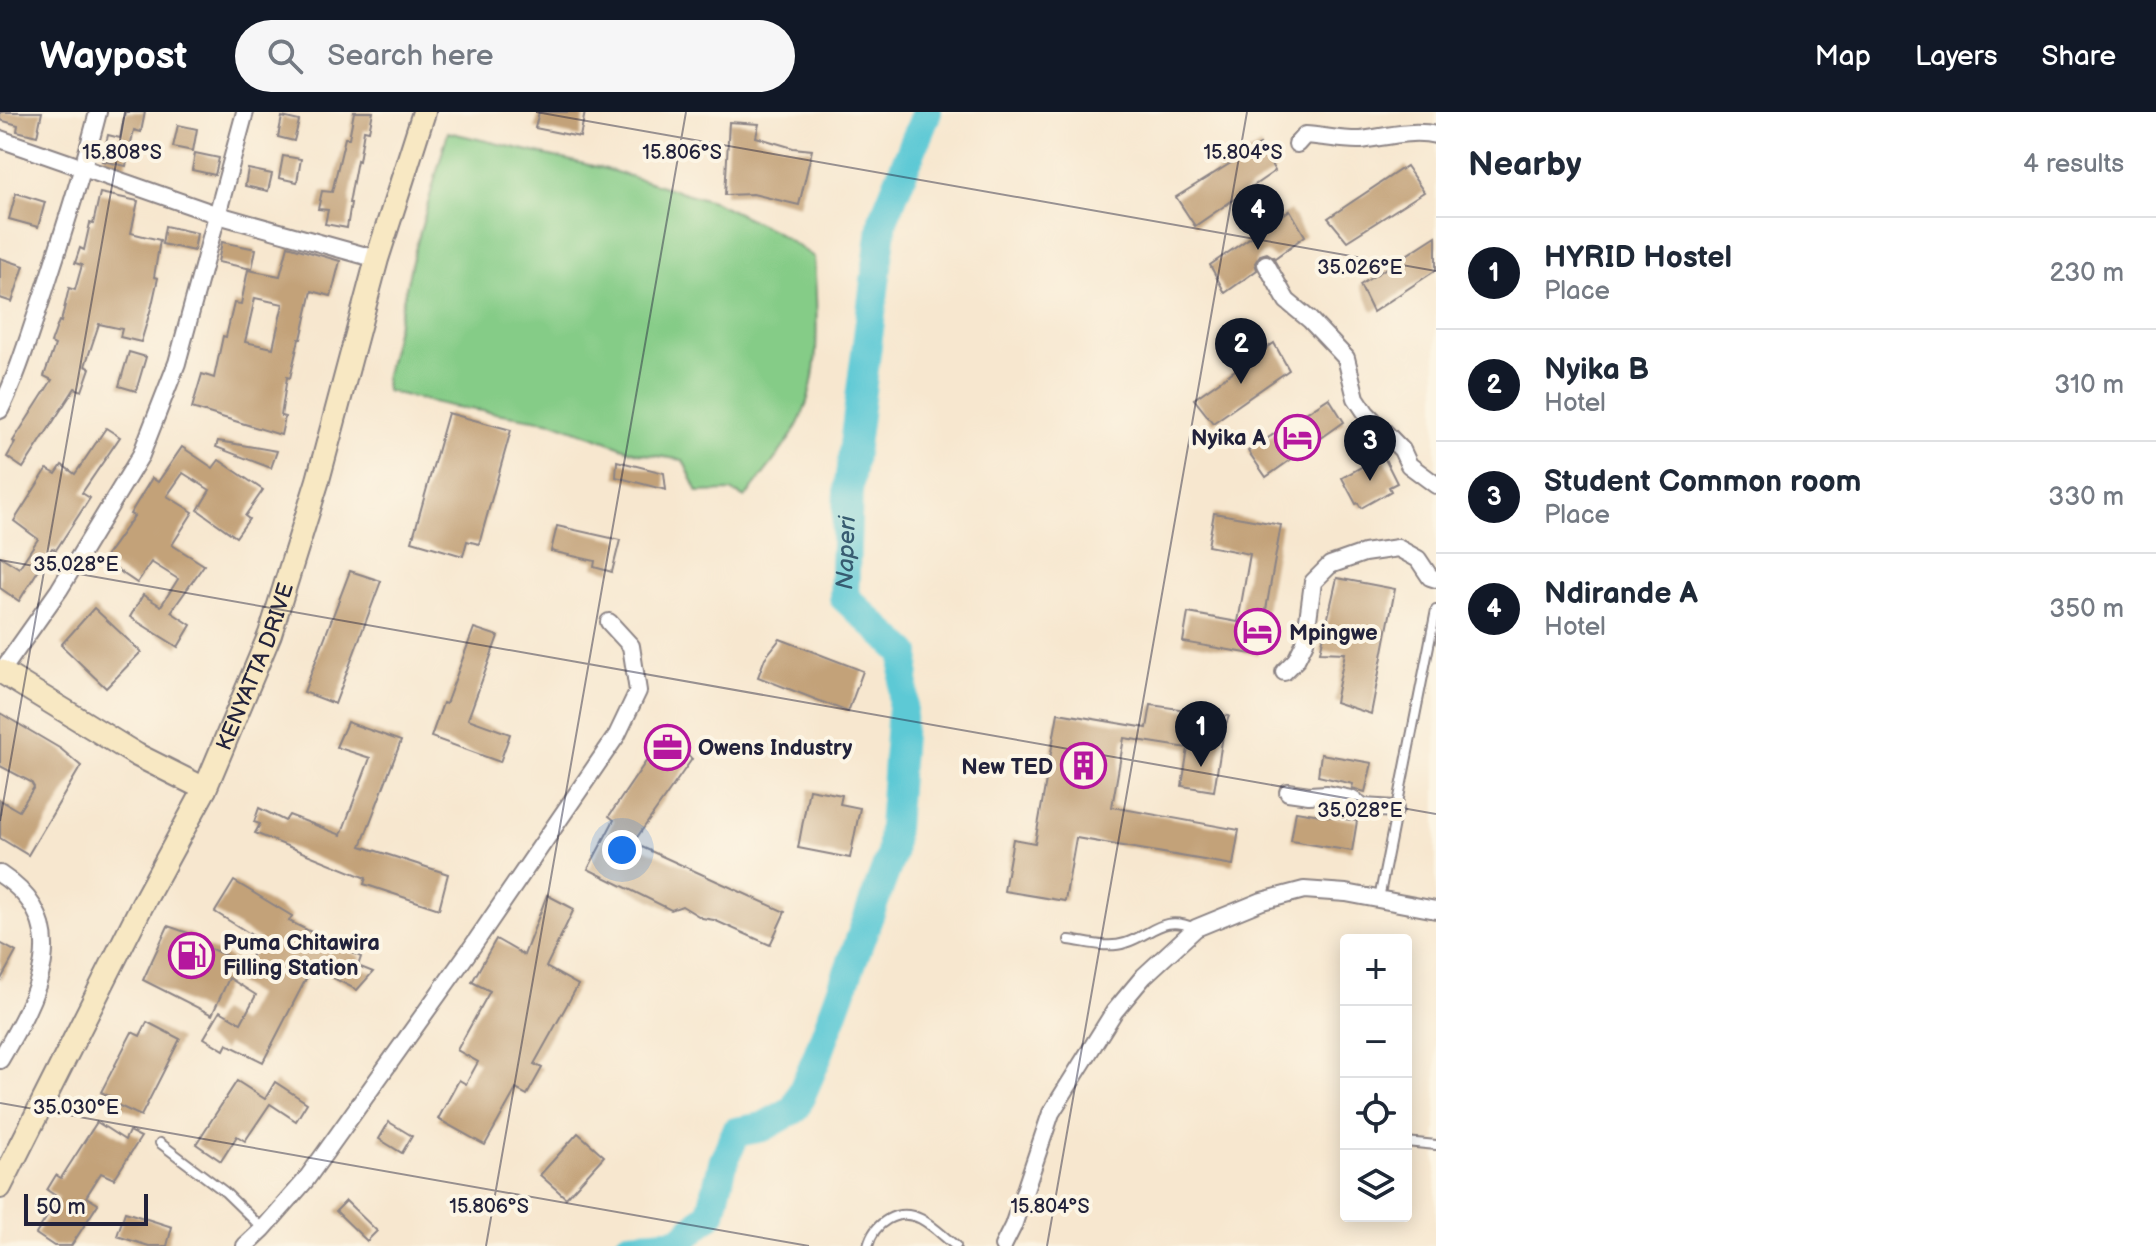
<!DOCTYPE html>
<meta charset="utf-8">
<style>
:root{--surface:#fff;--page:#f6f6f7;--text:#1f2937;--muted:#747a83;--line:#e0e1e3;--accent:#111827}
body{margin:0;font-family:"Balsamiq Sans",sans-serif;background:var(--page);color:var(--text)}
.controls{position:absolute;right:24px;bottom:24px;display:grid;overflow:hidden;border-radius:8px;box-shadow:0 4px 20px #0003}
.controls button{width:72px;height:72px;display:grid;place-items:center;padding:0;border:0;border-bottom:2px solid var(--line);background:var(--surface);color:var(--text);font:40px sans-serif}
.scale{position:absolute;left:24px;bottom:20px;width:124px;box-sizing:border-box;padding-left:8px;border:4px solid #22223b;border-top:0;font-size:22px;line-height:28px;white-space:nowrap;color:#22223b;-webkit-text-stroke:6px #fcf5e5;paint-order:stroke}
.you{position:absolute;left:622px;top:738px;width:28px;height:28px;margin:-20px;border:6px solid #fff;border-radius:50%;background:#1a73e8;box-shadow:0 0 0 12px #1a73e833}
.badge{display:grid;place-items:center;width:52px;height:52px;border-radius:50%;background:var(--accent);color:#fff;font-size:26px;font-weight:700}
.pin{position:absolute;translate:-50% -66px;filter:drop-shadow(0 2px 4px #0008)}
.pin::after{content:'';position:absolute;top:42px;width:28px;height:24px;background:inherit;clip-path:polygon(0 0,100% 0,50% 100%)}
.list{margin:0;padding:0;list-style:none}
h2{display:flex;justify-content:space-between;align-items:center;height:104px;margin:0;padding:0 32px;font-size:34px}
h2 small{font-size:26px;font-weight:400;color:var(--muted)}
.list li{display:grid;grid-template-columns:52px 1fr auto;gap:24px;align-items:center;box-sizing:border-box;height:112px;padding:0 32px;border-top:2px solid var(--line)}
.list b{display:block;font-size:30px;white-space:nowrap}
.list p{margin:0;font-size:26px;white-space:nowrap;color:var(--muted)}
.list em{font-size:26px;font-style:normal;color:var(--muted)}
.icon{flex:none;width:44px;height:44px;fill:none;stroke:currentColor;stroke-width:2;stroke-linecap:round;stroke-linejoin:round}
.map{position:relative;flex:none;width:1436px;height:1134px;overflow:hidden}
header{display:flex;align-items:center;gap:48px;box-sizing:border-box;height:112px;padding:0 40px;background:var(--accent);color:#fff}
header strong{font-size:38px}
nav{display:flex;gap:44px;margin-inline-start:auto;font-size:28px}
.search{width:560px;height:72px;background:var(--page);display:flex;align-items:center;gap:20px;box-sizing:border-box;padding:0 28px;border-radius:44px;color:var(--muted);font-size:30px}
main{display:flex}
aside{flex:1;background:var(--surface)}
.map>svg:first-child{display:block}
</style>
<header>
<strong>Waypost</strong>
<div class="search"><svg class="icon" aria-label="search" viewBox="0 0 24 24"><circle cx="10" cy="10" r="6"/><path d="M15 15l6 6"/></svg>Search here</div>
<nav><a>Map</a><a>Layers</a><a>Share</a></nav>
</header>
<main>
<div class="map">
<svg width="1436" height="1134" viewBox="0 0 1436 1134">
<rect width="100%" height="100%" fill="#fcf5e5"/>
<filter id="ink" filterUnits="userSpaceOnUse"><feTurbulence type="fractalNoise" baseFrequency=".0125" numOctaves="2"/><feDisplacementMap in="SourceGraphic" scale="16" xChannelSelector="R" yChannelSelector="G"/><feConvolveMatrix kernelMatrix="1 2 1 2 8 2 1 2 1" color-interpolation-filters="sRGB"/></filter>
<filter id="wash" filterUnits="userSpaceOnUse"><feTurbulence type="fractalNoise" baseFrequency=".006" numOctaves="4" result="noise"/><feDisplacementMap in="SourceGraphic" scale="32" xChannelSelector="R" yChannelSelector="G"/><feGaussianBlur stdDeviation="1.8" result="paint"/><feColorMatrix in="noise" values="0 0 0 0 0 0 0 0 0 0 0 0 0 0 0 0 0 1.4 0 .05"/><feComposite in="paint" operator="in"/></filter>
<g filter="url(#wash)">
<rect width="100%" height="100%" fill="#f7e7cf"/>
<path fill="#85cc87" stroke="#547761" stroke-width="2" d="M448,20L606,57L715,90L773,118L814,145C817,202 824,271 793,321C779,344 761,365 745,386L732,379L698,380L683,348L638,341L553,310L450,294L386,279L385,267L412,149Z"/>
<g fill="none" stroke-linecap="round" stroke-linejoin="round">
<path stroke="#5dc9d5" stroke-width="30" id="s1" d="M629,1134L679,1130L711,1101L723,1051L736,1020L763,1015L795,997L816,948L891,743L906,542L844,485L848,380L883,108L927,0"/>
</g>
<g id="blocks">
<g fill="#c3a279" fill-rule="evenodd">
<path d="M0,0H42L37,24L17,19L18,13L0,8Z"/>
<path d="M125,0H145L141,20L134,18L126,54L102,49L108,23L120,26Z"/>
<path d="M354,0H373L369,19L364,18L359,49L357,48L349,91H351L347,116L325,112L328,98L318,97L322,79L332,80L345,26H349Z"/>
<path d="M539,0H585L580,25L535,16Z"/>
<path d="M282,5L299,9L294,29L278,25Z"/>
<path d="M729,10L759,12L756,25L793,36L812,38L799,93L753,82L725,83Z"/>
<path d="M178,13L197,17L193,39L173,35Z"/>
<path d="M1260,33L1275,59L1195,114L1176,85Z"/>
<path d="M195,41L219,46L215,63L192,58Z"/>
<path d="M283,44L301,47L297,70L279,66Z"/>
<path d="M1406,54L1424,80L1347,129L1328,106Z"/>
<path d="M248,57L272,62L268,79L245,74Z"/>
<path d="M16,81L45,90L38,115L9,107Z"/>
<path d="M100,81L138,89L131,121L160,128L154,165L158,166L152,193L141,230L120,225L122,217L99,212L85,254L90,256L82,279L75,276L23,356L7,345L15,331L13,329L52,268L44,264L55,233L51,231L59,209L61,210L69,176L75,178L82,153L75,151L80,136L84,138L90,111L93,112Z"/>
<path d="M1290,98L1305,124L1275,146L1267,141L1260,143L1255,151L1257,158L1225,181L1210,153Z"/>
<path d="M165,114L197,121L194,139L162,132Z"/>
<path d="M1436,124V158L1373,200L1360,173Z"/>
<path d="M222,130L256,137L252,157L218,150Z"/>
<path d="M288,134L340,149L331,184L312,179L301,227H299L290,266L287,265L281,304L285,305L281,323L192,296L202,262L214,266L223,224L226,225L234,191L241,192L248,158L280,164ZM255,186L283,192L273,236L245,230Z"/>
<path d="M0,146L24,154L12,190L0,186Z"/>
<path d="M1274,231L1289,258L1213,311L1194,287Z"/>
<path d="M129,240L146,245L136,279L119,274Z"/>
<path d="M1329,286L1344,310L1266,365L1248,339Z"/>
<path d="M448,301L511,318L479,432L467,429L463,444L412,429Z"/>
<path d="M106,316L120,325L82,381L90,386L56,438L52,436L19,489L0,476V444L19,456L38,427L14,409L47,357L56,362L62,353L75,362Z"/>
<path d="M218,329L277,339L271,356L216,335Z"/>
<path d="M182,335L213,356L219,348L263,378L245,404L249,407L236,425L198,398L210,378L183,361L167,384L193,400L172,433L204,453L171,500L191,513L178,535L130,505L143,483L161,494L178,467L151,450L137,471L103,448L134,404L130,402L152,366L158,370Z"/>
<path d="M1383,343L1397,371L1389,375L1391,379L1361,396L1358,391L1356,392L1342,366Z"/>
<path d="M617,349L664,361L666,378L616,365Z"/>
<path d="M1214,401L1281,413L1258,543L1183,530L1188,501L1238,510L1250,442L1208,434Z"/>
<path d="M557,414L620,428L612,460L594,455L595,449L551,439Z"/>
<path d="M350,459L381,469L335,592L304,580Z"/>
<path d="M1337,466L1395,477L1371,602L1335,590L1345,541L1320,540Z"/>
<path d="M94,496L141,540L106,576L61,533Z"/>
<path d="M474,516L498,524L468,607L510,622L500,650L431,625L443,591L446,592Z"/>
<path d="M780,527L863,559L848,600L758,565L765,546Z"/>
<path d="M1151,593L1229,604L1224,617L1214,679L1182,674L1188,636L1124,626L1112,695L1239,718L1233,753L1076,726L1065,789L1004,779L1013,727L1035,731L1058,601L1147,616Z"/>
<path d="M0,601L61,637L81,654L28,743L0,726V688L19,699L34,675L31,670L0,654Z"/>
<path d="M347,610L401,629L361,734L448,762L439,797L364,772L366,766L255,721L260,712L254,710L259,696L285,709L289,703L341,723L370,646L336,635Z"/>
<path d="M664,623L692,647L633,731L785,800L770,833L714,808L702,806L682,794L671,798L588,757L614,708L609,704Z"/>
<path d="M1321,642L1372,651L1365,680L1352,676L1353,672L1318,664Z"/>
<path d="M809,677L842,683L840,692L860,696L850,746L798,736Z"/>
<path d="M1296,699L1357,709L1352,739L1291,729Z"/>
<path d="M234,769L292,804L289,809L361,845L358,854L373,860L357,878L312,855L263,950L227,932L224,938L204,926L220,899L241,911L256,883L229,866L212,903L143,868L168,814L194,823L191,828L247,853L260,828L215,800Z"/>
<path d="M547,783L574,797L546,855L578,873L534,952L542,956L527,983L516,977L485,1033L438,1007L459,968L466,972L478,950L457,938L490,879L472,870L496,827L524,843Z"/>
<path d="M0,831L16,840L0,869Z"/>
<path d="M147,910L180,927L141,1004L111,990V985L101,980L132,920L140,924Z"/>
<path d="M237,969L265,987L275,970L307,991L296,1009L270,992L245,1029L237,1024L221,1049L196,1032Z"/>
<path d="M97,1010L125,1028L129,1019L141,1025L114,1067L101,1061L86,1085L98,1092L71,1134H54L36,1122L59,1086L47,1078L56,1063L61,1066Z"/>
<path d="M389,1010L412,1024L402,1041L379,1027Z"/>
<path d="M578,1021L604,1044L566,1086L540,1063Z"/>
<path d="M346,1089L377,1119L367,1129L336,1099Z"/>
<path d="M125,1100L172,1115L167,1134H149L117,1124Z"/>
</g>
</g>
</g>
<g filter="url(#ink)">
<use href="#blocks" fill-opacity="0" stroke="#8c8485" stroke-width="2"/>
<g fill="none" stroke-linecap="round" stroke-linejoin="round">
<defs>
<g id="lane">
<path d="M1379,787L1436,498"/>
<path d="M1069,828C1086,830 1108,837 1125,831C1153,822 1162,802 1195,816"/>
<path d="M1406,1030L1436,1033"/>
<path d="M160,1031L225,1080L263,1117"/>
<path d="M868,1134C874,1111 897,1095 921,1107C934,1114 945,1126 956,1134"/>
</g>
<g id="street">
<path d="M0,27L218,103L377,147"/>
<path d="M1297,32L1305,23C1322,24 1346,29 1361,28C1385,25 1412,17 1436,23"/>
<path d="M1266,152L1287,189L1310,208L1346,246L1356,286L1366,301L1402,338L1409,353L1436,373"/>
<path d="M0,298C19,260 31,217 45,177C64,118 83,60 98,0"/>
<path d="M1,560L59,478L141,343L177,251L245,0"/>
<path d="M1284,560L1296,548L1305,530L1313,470L1330,453L1364,441L1398,436L1418,447L1430,465L1436,467"/>
<path d="M1288,680L1309,683L1327,682L1351,687L1364,695L1395,697"/>
<path d="M0,762C78,813 36,886 0,948"/>
<path d="M245,1134L263,1117L305,1069L472,835L617,623L638,579L631,534L609,510"/>
<path d="M1003,1134L1013,1114L1051,1001L1114,900L1144,864L1196,816L1262,789L1304,778L1346,781L1436,798"/>
</g>
<g id="secondary">
<path d="M0,559L137,643L205,677"/>
<path id="s2" d="M0,1075L142,793L205,677L270,522L318,368L377,147L424,0"/>
</g>
</defs>
<use href="#lane" stroke="#8c8485" stroke-width="12"/>
<use href="#street" stroke="#8c8485" stroke-width="20"/>
<use href="#secondary" stroke="#8c8485" stroke-width="26"/>
<use href="#lane" stroke="#fff" stroke-width="8"/>
<use href="#street" stroke="#fff" stroke-width="16"/>
<use href="#secondary" stroke="#f8e8c3" stroke-width="22"/>
</g>
</g>
<path fill="none" stroke="#22223b" stroke-width="2" stroke-opacity="0.45" d="M536,0L1436,159M0,448L1436,702M0,709L125,0M0,991L809,1134M486,1134L686,0M1047,1134L1247,0"/>
<defs>
<symbol id="hotel-ring" viewBox="-11 -11 22 22"><circle r="9.5" fill="#fcf5e5" stroke="#b5179e" stroke-width="1.5"/><path d="M-6-4.5h1.5V1H6V5H4.5V3h-9V5H-6ZM-4 0a1.8 1.8 0 1 1 3.6 0ZM.5 0V-2.5h3Q6-2.5 6 0Z" fill="#b5179e"/></symbol>
<symbol id="office-ring" viewBox="-11 -11 22 22"><circle r="9.5" fill="#fcf5e5" stroke="#b5179e" stroke-width="1.5"/><path d="M-6-3h4V-5.5h4V-3h4V5H-6ZM-1-4.5V-3h2v-1.5ZM-6 0V1H6V0Z" fill="#b5179e"/></symbol>
<symbol id="building-ring" viewBox="-11 -11 22 22"><circle r="9.5" fill="#fcf5e5" stroke="#b5179e" stroke-width="1.5"/><path d="M-4-6H4V6H1V3H-1V6H-4ZM-2.5-4.3h1.7v1.8h-1.7ZM.8-4.3h1.7v1.8H.8ZM-2.5-1h1.7V.8h-1.7ZM.8-1h1.7V.8H.8Z" fill="#b5179e"/></symbol>
<symbol id="fuel-ring" viewBox="-11 -11 22 22"><circle r="9.5" fill="#fcf5e5" stroke="#b5179e" stroke-width="1.5"/><path d="M-5.5-6h7V0h2V4h1.3V-2.5L3-4.5l.8-.8L6-3V5H2.5V1h-1V6h-7ZM-4.2-4.7v3.2H.2V-4.7Z" fill="#b5179e"/></symbol>
</defs>
<g fill-rule="evenodd">
<use href="#hotel-ring" x="1272" y="300" width="51" height="51"/>
<use href="#hotel-ring" x="1232" y="494" width="51" height="51"/>
<use href="#office-ring" x="642" y="610" width="51" height="51"/>
<use href="#building-ring" x="1058" y="628" width="51" height="51"/>
<use href="#fuel-ring" x="166" y="818" width="51" height="51"/>
</g>
<g text-anchor="middle" stroke-width="8" stroke-linejoin="round" paint-order="stroke">
<g font-size="22" font-weight="bold" fill="#22223b" stroke="#fcf5e5" text-anchor="start">
<text x="1266" y="333" text-anchor="end">Nyika A</text>
<text x="1289" y="528">Mpingwe</text>
<text x="698" y="643">Owens Industry</text>
<text x="1053" y="662" text-anchor="end">New TED</text>
<text x="223" y="838">Puma Chitawira<tspan x="223" dy="25">Filling Station</tspan></text>
</g>
<g font-size="22" fill="#22223b" stroke="#fcf5e5">
<text dy="8" stroke="none"><textPath href="#s2" startOffset="580">KENYATTA DRIVE</textPath></text>
</g>
<g font-size="24" font-style="italic" fill="#375c71" stroke="#fcf5e5">
<text dy="8" stroke="none"><textPath href="#s1" startOffset="844">Naperi</textPath></text>
</g>
</g>
<g font-size="20" text-anchor="middle" fill="#22223b" stroke="#fcf5e5" stroke-width="8" stroke-linejoin="round" paint-order="stroke">
<text x="122" y="47">15.808°S</text>
<text x="682" y="47">15.806°S</text>
<text x="1243" y="47">15.804°S</text>
<text x="1360" y="162">35.026°E</text>
<text x="76" y="459">35.028°E</text>
<text x="1360" y="705">35.028°E</text>
<text x="76" y="1002">35.030°E</text>
<text x="489" y="1101">15.806°S</text>
<text x="1050" y="1101">15.804°S</text>
</g>
</svg>
<div class="controls">
<button>+</button>
<button>−</button>
<button><svg class="icon" aria-label="locate" viewBox="0 0 24 24"><circle cx="12" cy="12" r="6"/><path d="M12 2v4M12 18v4M2 12h4M18 12h4"/></svg></button>
<button><svg class="icon" aria-label="layers" viewBox="0 0 24 24"><path d="M12 4l9 5-9 5-9-5zM3 14l9 5 9-5"/></svg></button>
</div>
<div class="scale">50 m</div>
<div class="you"></div>
<div class="pin badge" style="left:1201px;top:655px">1</div>
<div class="pin badge" style="left:1241px;top:272px">2</div>
<div class="pin badge" style="left:1370px;top:369px">3</div>
<div class="pin badge" style="left:1258px;top:138px">4</div>
</div>
<aside>
<h2>Nearby<small>4 results</small></h2>
<ul class="list">
<li><span class="badge">1</span><div><b>HYRID Hostel</b><p>Place</p></div><em>230 m</em></li>
<li><span class="badge">2</span><div><b>Nyika B</b><p>Hotel</p></div><em>310 m</em></li>
<li><span class="badge">3</span><div><b>Student Common room</b><p>Place</p></div><em>330 m</em></li>
<li><span class="badge">4</span><div><b>Ndirande A</b><p>Hotel</p></div><em>350 m</em></li>
</ul>
</aside>
</main>
